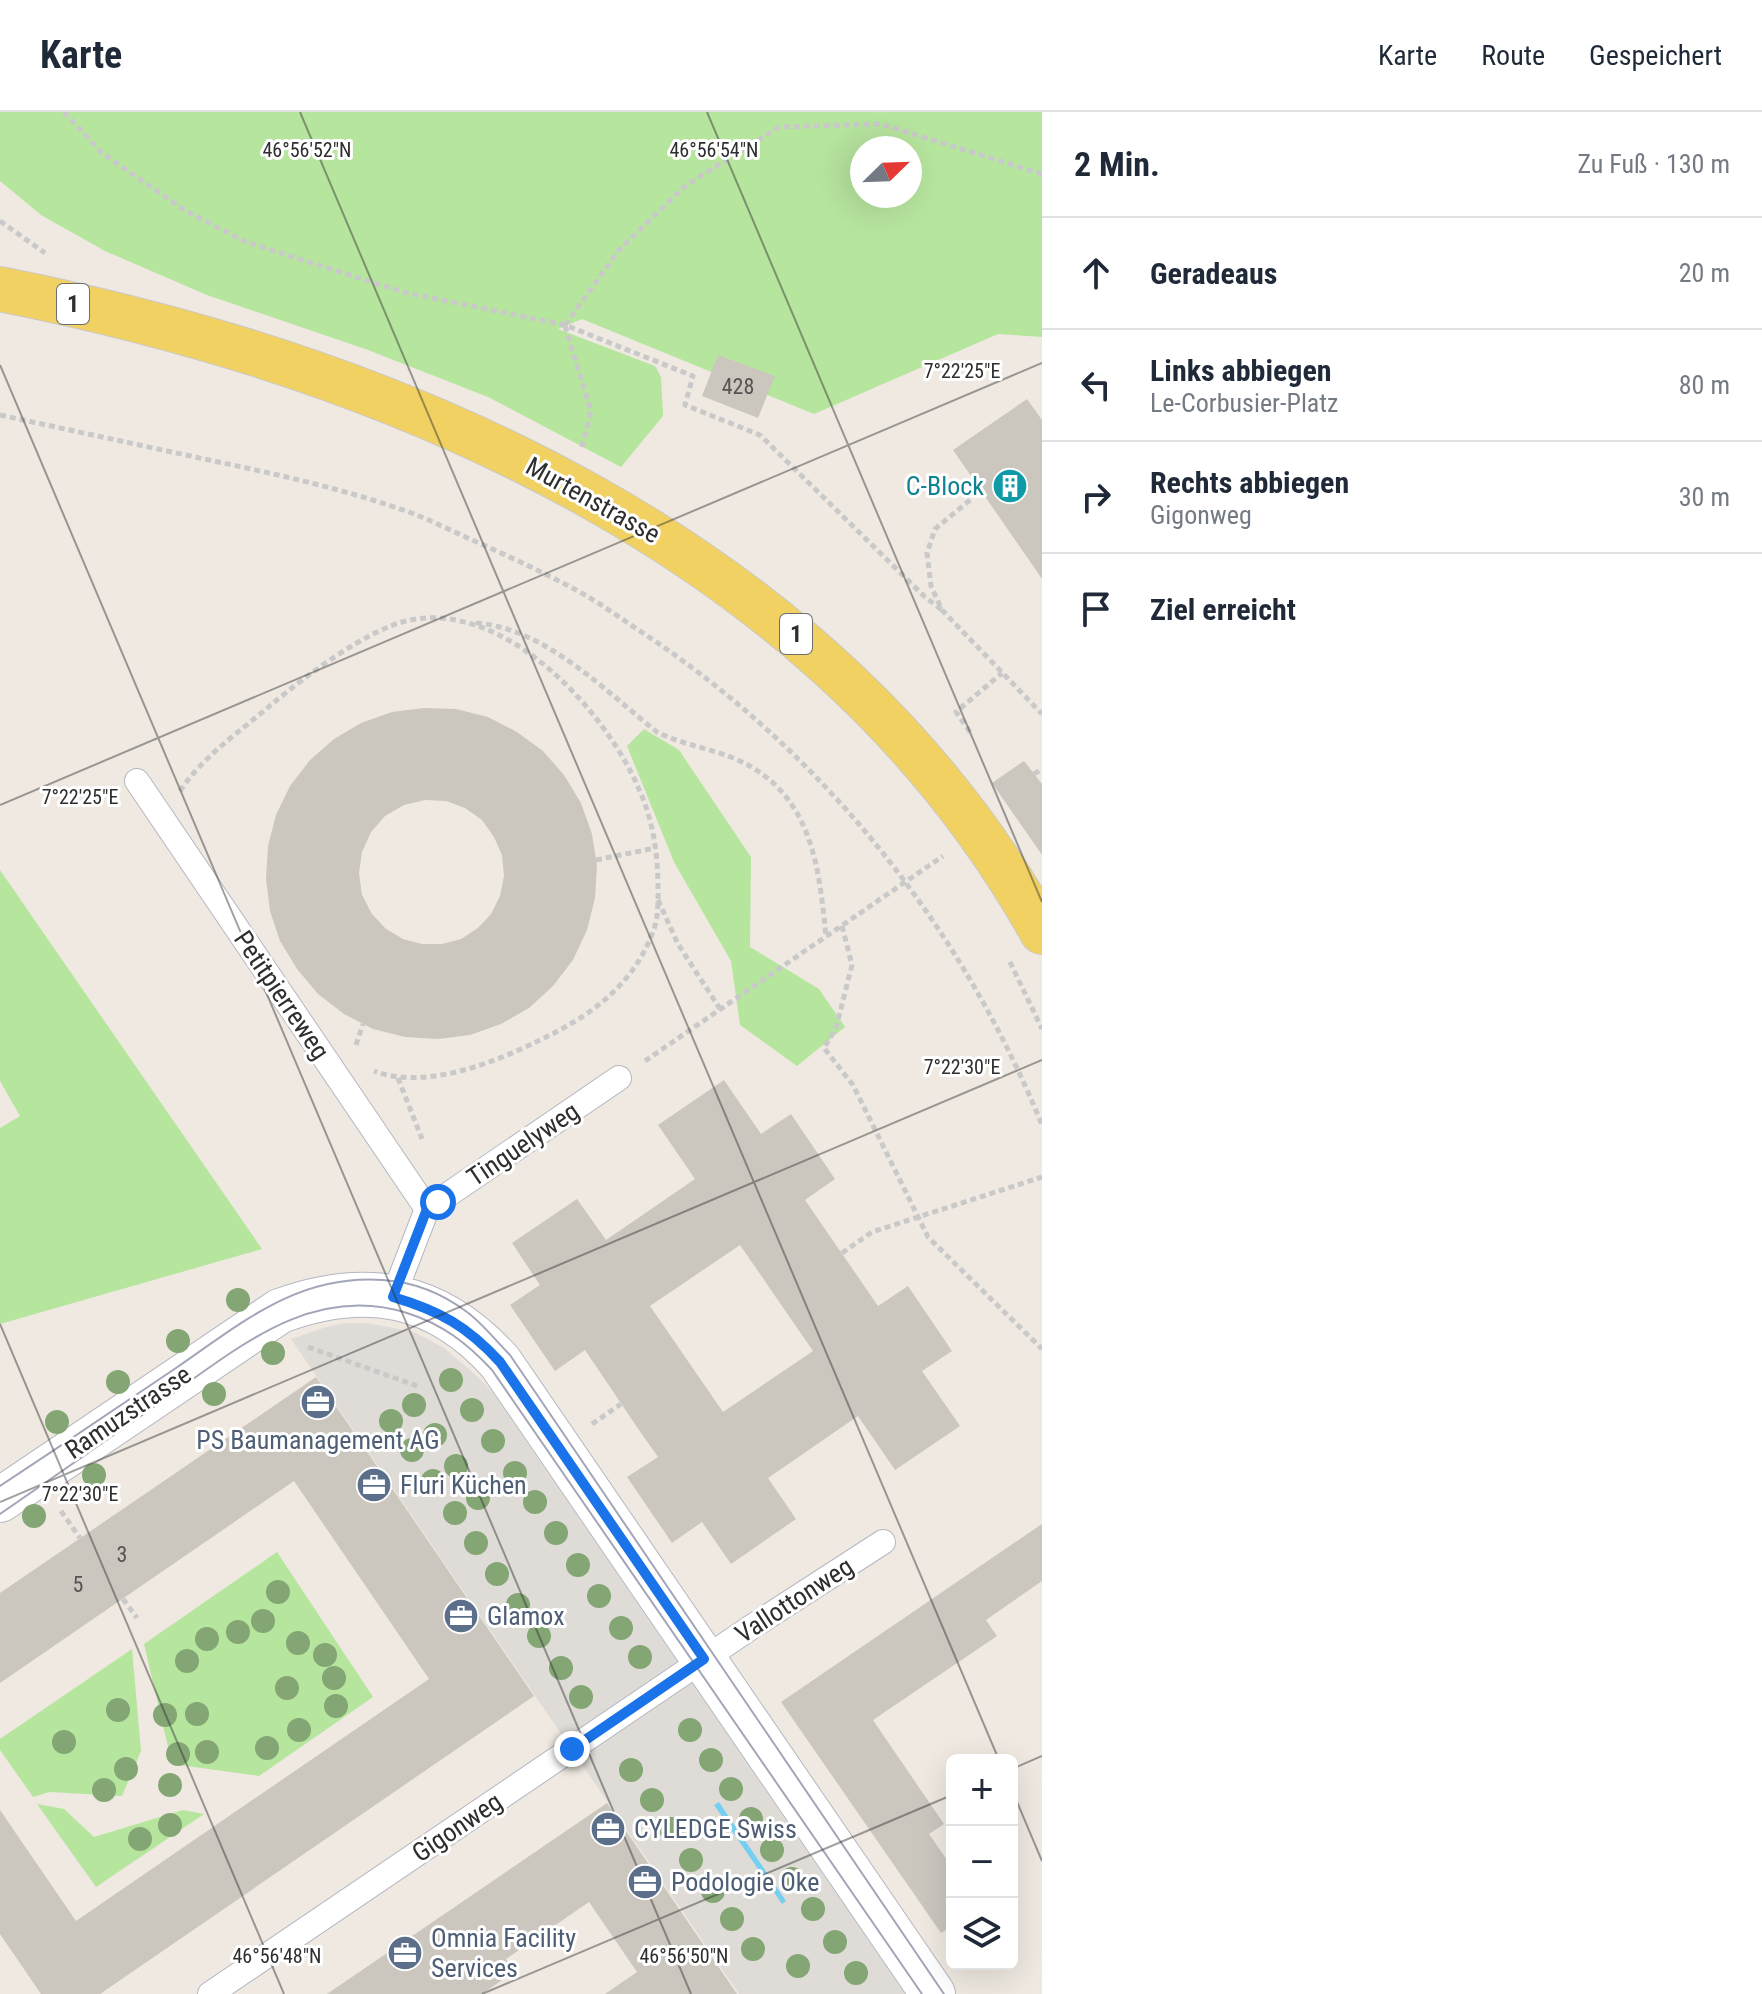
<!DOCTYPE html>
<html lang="de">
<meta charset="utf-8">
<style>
:root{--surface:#fff;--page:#f2f2f3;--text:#1f2937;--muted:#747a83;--line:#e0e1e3}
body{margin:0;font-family:"Roboto Condensed",sans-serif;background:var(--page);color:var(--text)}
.controls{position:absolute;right:24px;bottom:24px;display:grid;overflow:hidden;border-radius:12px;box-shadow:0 8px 32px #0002}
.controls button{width:72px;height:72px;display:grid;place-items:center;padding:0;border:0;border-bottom:2px solid var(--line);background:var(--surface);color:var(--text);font:40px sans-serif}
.compass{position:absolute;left:850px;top:24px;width:72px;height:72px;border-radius:50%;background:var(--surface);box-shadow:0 8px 32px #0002;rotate:67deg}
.stop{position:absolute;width:24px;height:24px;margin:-18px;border:6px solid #1a73e8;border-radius:50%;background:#fff}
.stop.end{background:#1a73e8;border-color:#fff;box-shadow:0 2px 8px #0008}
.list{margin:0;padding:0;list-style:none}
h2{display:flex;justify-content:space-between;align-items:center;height:104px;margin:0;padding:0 32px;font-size:34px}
h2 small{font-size:26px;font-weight:400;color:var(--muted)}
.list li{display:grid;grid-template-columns:52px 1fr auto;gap:24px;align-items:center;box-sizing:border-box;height:112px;padding:0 32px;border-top:2px solid var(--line)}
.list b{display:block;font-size:30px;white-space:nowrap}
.list p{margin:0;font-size:26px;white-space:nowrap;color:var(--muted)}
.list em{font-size:26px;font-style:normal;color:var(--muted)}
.icon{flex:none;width:44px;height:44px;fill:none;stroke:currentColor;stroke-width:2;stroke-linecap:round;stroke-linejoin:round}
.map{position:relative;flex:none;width:1042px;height:1882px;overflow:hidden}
header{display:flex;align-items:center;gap:48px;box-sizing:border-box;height:112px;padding:0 40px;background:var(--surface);border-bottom:2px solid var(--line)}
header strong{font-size:38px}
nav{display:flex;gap:44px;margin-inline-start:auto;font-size:28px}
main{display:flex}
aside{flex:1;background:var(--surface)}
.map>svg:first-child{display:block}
</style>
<header>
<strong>Karte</strong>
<nav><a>Karte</a><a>Route</a><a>Gespeichert</a></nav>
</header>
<main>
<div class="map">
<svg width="1042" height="1882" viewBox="0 0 1042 1882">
<rect width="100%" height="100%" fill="#efe9e1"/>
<g fill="#b6e59e" fill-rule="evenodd">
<path d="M0,0H1042V225L998,222L814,302L582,207L558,217L655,254L661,265L663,304L621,355L488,285L368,238L207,183L105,139L41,103L0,69ZM862,36H910V84H862Z"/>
<path d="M644,617L679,638L751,745L750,835L819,877L845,915L797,954L740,913L731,849L674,750L627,634Z"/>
<path d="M0,758L262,1137L0,1212V1016L20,1004L0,969Z"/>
<path d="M277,1440L373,1585L259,1664L172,1652L144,1532Z"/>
<path d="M132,1537L141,1639L122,1684L49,1680L33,1685L0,1638V1627Z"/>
<path d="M37,1692L64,1697L94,1725L183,1698L204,1702L96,1775Z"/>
</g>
<path fill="#dfdcd8" d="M346,1211H368L414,1220L444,1236L479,1266L493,1281L905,1882H739L291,1227L326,1215Z"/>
<path fill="#75cff0" d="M719,1690L786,1789L782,1792L714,1693Z"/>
<g fill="#cbc7bf" fill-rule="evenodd">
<path d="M718,243L775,264L758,306L702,284Z"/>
<path d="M1027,287L1042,308V467L953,338Z"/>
<path d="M424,596L456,597L488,605L517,620L543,639L564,663L581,691L592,722L597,754L595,786L587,818L573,848L553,874L529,896L501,912L470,923L438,927L405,925L373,917L344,902L318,882L297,857L280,829L270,799L266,767L268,734L276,703L290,674L310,648L334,627L361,611L392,600ZM425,688L446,689L465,696L482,708L494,725L502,743L504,764L500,784L491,802L478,816L461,827L442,832H422L403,827L386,817L372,802L362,783L359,761L362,740L371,720L385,704L404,693Z"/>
<path d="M1024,649L1042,672V743L992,671Z"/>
<path d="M724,968L761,1022L791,1002L835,1067L805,1088L878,1194L908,1174L952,1239L922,1259L960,1314L895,1358L858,1304L768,1366L796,1407L731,1452L702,1410L672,1431L627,1365L658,1345L639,1318L585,1238L555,1259L510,1193L540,1173L512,1131L577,1087L606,1128L695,1067L658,1013ZM740,1133L813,1239L723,1300L650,1194Z"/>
<path d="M316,1265L534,1584L100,1882H41L0,1822V1698L76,1809L429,1567L294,1369L0,1571V1481Z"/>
<path d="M1042,1412V1469L986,1508L997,1524L873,1608L944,1712L929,1722L952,1755V1814L941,1821L781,1590Z"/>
<path d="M607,1691L737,1882H605L637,1860L589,1790L506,1847L515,1859L482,1882H327Z"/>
</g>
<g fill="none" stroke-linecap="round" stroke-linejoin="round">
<defs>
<g id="lane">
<path d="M137,669L427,1097"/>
<path d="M427,1097L619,966"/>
<path d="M393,1185L427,1097"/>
<path d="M210,1882L753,1514L883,1430"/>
</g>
<path id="street" d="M0,1388L280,1199C367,1167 438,1181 500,1250L933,1882"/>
<path id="primary" d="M0,177C408,258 831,441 1042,820"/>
</defs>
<use href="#lane" stroke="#b4b7c1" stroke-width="26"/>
<use href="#street" stroke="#b4b7c1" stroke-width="46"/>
<use href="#primary" stroke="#c9c9c9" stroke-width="46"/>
<g stroke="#c9c9c9" stroke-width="5" stroke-dasharray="6 4" stroke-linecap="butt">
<path d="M64,0L102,41L186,99L246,130L403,180L565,213L693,264L685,293L760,323L925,485L942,498"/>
<path d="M0,109L45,141"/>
<path d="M565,213L619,138L685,74L779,15L881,12L1042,62"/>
<path d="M565,214L591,299L582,335"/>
<path d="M0,303C70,318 139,333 209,348C276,362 344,377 409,400C430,408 450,418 470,427C506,443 543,460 578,479C600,491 620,506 640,519C822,639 960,812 1042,1013"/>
<path d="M970,388L935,417L927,441L931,474L942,498L1042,602"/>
<path d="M476,511C545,516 604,578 657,620C682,633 711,636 738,648C812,682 819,754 826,825"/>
<path d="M970,620L956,600L1002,561"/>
<path d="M1034,662L1042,657"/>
<path d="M180,679C203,644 241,619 272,592C306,564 367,517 410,508C505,489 604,597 638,675C652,705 657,736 658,769C658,785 659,802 654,817C634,874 589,905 536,930C491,952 423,978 374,959"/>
<path d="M596,748L655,736"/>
<path d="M658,788L678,832L720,897"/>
<path d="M842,814L852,853L836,916L824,936L853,973L928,1125L1042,1237"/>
<path d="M1010,850L1042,917"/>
<path d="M356,933L363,912"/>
<path d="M645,949L943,744"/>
<path d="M398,966L422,1027"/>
<path d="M842,1141L872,1120L1042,1065"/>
<path d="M308,1235L420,1275"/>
<path d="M592,1312L621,1292"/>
<path d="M61,1399L80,1426"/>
<path d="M123,1487L137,1506"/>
</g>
<use href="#lane" stroke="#fff" stroke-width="24"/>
<use href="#street" stroke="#fff" stroke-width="44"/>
<use href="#primary" stroke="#f2d163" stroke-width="44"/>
<g stroke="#a3a6b8" stroke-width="2">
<path d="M0,1374C59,1335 118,1295 176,1256C243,1210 298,1162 383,1168C414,1170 443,1182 467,1200C483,1212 496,1229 510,1243L944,1882"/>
<path d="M0,1402C55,1364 110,1326 165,1287C238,1236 312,1171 407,1201C442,1212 467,1231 492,1258L922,1882"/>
</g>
</g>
<g fill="#84a574">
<circle cx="238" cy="1188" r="12"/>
<circle cx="178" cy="1229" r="12"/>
<circle cx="273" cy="1241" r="12"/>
<circle cx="451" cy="1268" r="12"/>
<circle cx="118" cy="1270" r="12"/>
<circle cx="214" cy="1282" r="12"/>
<circle cx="414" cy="1293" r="12"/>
<circle cx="472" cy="1298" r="12"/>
<circle cx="391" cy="1309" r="12"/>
<circle cx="57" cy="1310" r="12"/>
<circle cx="435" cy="1323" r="12"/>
<circle cx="493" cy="1329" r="12"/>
<circle cx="412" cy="1338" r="12"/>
<circle cx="456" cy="1354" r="12"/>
<circle cx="515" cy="1361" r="12"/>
<circle cx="94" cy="1363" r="12"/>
<circle cx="433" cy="1369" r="12"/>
<circle cx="478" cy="1386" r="12"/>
<circle cx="535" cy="1390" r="12"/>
<circle cx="455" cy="1401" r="12"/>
<circle cx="34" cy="1404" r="12"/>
<circle cx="556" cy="1421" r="12"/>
<circle cx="476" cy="1431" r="12"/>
<circle cx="578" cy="1453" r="12"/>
<circle cx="497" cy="1462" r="12"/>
<circle cx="278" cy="1480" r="12"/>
<circle cx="599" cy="1484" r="12"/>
<circle cx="518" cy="1493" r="12"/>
<circle cx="263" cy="1509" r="12"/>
<circle cx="621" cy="1516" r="12"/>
<circle cx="238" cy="1520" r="12"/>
<circle cx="539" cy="1524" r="12"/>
<circle cx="207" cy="1527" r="12"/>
<circle cx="298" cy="1531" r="12"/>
<circle cx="325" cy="1543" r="12"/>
<circle cx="640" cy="1545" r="12"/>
<circle cx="187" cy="1549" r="12"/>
<circle cx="561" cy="1556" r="12"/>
<circle cx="334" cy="1566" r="12"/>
<circle cx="287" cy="1576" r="12"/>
<circle cx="581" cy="1585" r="12"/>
<circle cx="336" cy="1594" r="12"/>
<circle cx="118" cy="1598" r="12"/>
<circle cx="197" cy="1602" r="12"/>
<circle cx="165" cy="1603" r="12"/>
<circle cx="299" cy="1618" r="12"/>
<circle cx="690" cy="1618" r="12"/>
<circle cx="64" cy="1630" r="12"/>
<circle cx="267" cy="1636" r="12"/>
<circle cx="207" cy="1640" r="12"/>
<circle cx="178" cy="1642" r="12"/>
<circle cx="711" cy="1648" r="12"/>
<circle cx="126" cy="1657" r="12"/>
<circle cx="631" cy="1658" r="12"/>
<circle cx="170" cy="1673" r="12"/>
<circle cx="731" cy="1677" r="12"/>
<circle cx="104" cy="1678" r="12"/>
<circle cx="652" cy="1688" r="12"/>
<circle cx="751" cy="1707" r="12"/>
<circle cx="170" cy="1713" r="12"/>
<circle cx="671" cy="1717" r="12"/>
<circle cx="140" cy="1727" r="12"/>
<circle cx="772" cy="1738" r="12"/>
<circle cx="691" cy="1748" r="12"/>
<circle cx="792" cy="1767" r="12"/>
<circle cx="713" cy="1779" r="12"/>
<circle cx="813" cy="1797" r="12"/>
<circle cx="732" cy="1807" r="12"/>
<circle cx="835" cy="1830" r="12"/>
<circle cx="753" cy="1837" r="12"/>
<circle cx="798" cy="1854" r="12"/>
<circle cx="856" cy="1861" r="12"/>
</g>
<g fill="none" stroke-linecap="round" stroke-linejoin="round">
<path stroke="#1a73e8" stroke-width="10" d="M438,1090L427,1097L393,1185C440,1199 467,1214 500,1250L704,1547L572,1637"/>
</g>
<path fill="none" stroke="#2e2e2e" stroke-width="2" stroke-opacity="0.45" d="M300,0L999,1648M707,0L1042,790M0,253L691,1882M0,693L1042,251M0,1212L284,1882M0,1390L1042,948M1012,1657L1042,1644M1012,1678L1042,1749M482,1882L952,1683"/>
<defs>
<symbol id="building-disc" viewBox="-11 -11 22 22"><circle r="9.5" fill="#0f9aa8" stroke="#fff"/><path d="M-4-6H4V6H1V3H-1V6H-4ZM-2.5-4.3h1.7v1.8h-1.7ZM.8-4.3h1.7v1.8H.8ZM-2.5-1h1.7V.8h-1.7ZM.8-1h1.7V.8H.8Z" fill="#fff"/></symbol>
<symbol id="office-disc" viewBox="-11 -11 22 22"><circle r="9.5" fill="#5c6f8a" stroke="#fff"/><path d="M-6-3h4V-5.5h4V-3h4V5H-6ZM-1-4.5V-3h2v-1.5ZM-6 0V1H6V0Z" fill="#fff"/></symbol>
</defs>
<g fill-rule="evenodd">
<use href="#building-disc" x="990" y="354" width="40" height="40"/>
<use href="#office-disc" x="298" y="1270" width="40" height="40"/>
<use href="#office-disc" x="354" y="1353" width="40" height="40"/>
<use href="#office-disc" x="441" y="1484" width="40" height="40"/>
<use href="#office-disc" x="588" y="1697" width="40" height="40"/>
<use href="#office-disc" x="625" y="1750" width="40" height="40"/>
<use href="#office-disc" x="385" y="1821" width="40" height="40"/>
</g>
<g text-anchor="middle" stroke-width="6" stroke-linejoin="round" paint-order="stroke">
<g font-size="22" fill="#555452">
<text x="738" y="282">428</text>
<text x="122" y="1450">3</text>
<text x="78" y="1480">5</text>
</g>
<g fill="#fff" stroke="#6d6d6d" stroke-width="2">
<rect x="57" y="172" width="32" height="40" rx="6"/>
<rect x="780" y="502" width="32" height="40" rx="6"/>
</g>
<g font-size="24" font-weight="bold" fill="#2e2e2e">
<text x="73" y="200">1</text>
<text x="796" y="530">1</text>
</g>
<g font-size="26" fill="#0d838f" stroke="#fff" text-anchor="end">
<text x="984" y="383">C-Block</text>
</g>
<g font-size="26" fill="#2e2e2e" stroke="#fff">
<text transform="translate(593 388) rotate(29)" y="9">Murtenstrasse</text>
<text transform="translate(282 883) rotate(56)" y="9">Petitpierreweg</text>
<text transform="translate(523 1032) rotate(-34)" y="9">Tinguelyweg</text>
<text transform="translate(128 1300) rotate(-34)" y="9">Ramuzstrasse</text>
<text transform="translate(794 1488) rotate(-33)" y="9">Vallottonweg</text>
<text transform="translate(457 1715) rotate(-34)" y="9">Gigonweg</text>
</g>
<g font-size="26" fill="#4e5e75" stroke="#fff" text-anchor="start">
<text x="318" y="1337" text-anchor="middle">PS Baumanagement AG</text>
<text x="400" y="1382">Fluri Küchen</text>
<text x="487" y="1513">Glamox</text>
<text x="634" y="1726">CYLEDGE Swiss</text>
<text x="671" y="1779">Podologie Oke</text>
<text x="431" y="1835">Omnia Facility<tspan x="431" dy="30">Services</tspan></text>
</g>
</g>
<g font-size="20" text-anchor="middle" fill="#2e2e2e" stroke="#fff" stroke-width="6" stroke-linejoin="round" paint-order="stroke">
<text x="307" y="45">46°56'52"N</text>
<text x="714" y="45">46°56'54"N</text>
<text x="962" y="266">7°22'25"E</text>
<text x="80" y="692">7°22'25"E</text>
<text x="962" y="962">7°22'30"E</text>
<text x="80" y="1389">7°22'30"E</text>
<text x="277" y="1851">46°56'48"N</text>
<text x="684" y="1851">46°56'50"N</text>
</g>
</svg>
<div class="controls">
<button>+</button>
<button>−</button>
<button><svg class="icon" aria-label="layers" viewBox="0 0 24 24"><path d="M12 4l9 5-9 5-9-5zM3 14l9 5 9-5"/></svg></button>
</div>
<svg class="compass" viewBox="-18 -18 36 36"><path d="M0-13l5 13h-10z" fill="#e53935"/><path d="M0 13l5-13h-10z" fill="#747a83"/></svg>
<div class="stop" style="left:438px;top:1090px"></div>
<div class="stop end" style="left:572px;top:1637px"></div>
</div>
<aside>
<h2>2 Min.<small>Zu Fuß · 130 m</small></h2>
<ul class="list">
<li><svg class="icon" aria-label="ahead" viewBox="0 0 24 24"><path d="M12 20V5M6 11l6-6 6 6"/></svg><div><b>Geradeaus</b></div><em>20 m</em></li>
<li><svg class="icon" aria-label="left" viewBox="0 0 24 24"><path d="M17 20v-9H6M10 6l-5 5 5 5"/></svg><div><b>Links abbiegen</b><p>Le-Corbusier-Platz</p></div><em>80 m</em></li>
<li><svg class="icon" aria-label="right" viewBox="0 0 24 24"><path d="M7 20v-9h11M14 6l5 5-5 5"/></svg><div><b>Rechts abbiegen</b><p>Gigonweg</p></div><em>30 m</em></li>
<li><svg class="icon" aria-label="arrive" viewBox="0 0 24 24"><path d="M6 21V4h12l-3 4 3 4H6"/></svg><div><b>Ziel erreicht</b></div></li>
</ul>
</aside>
</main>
